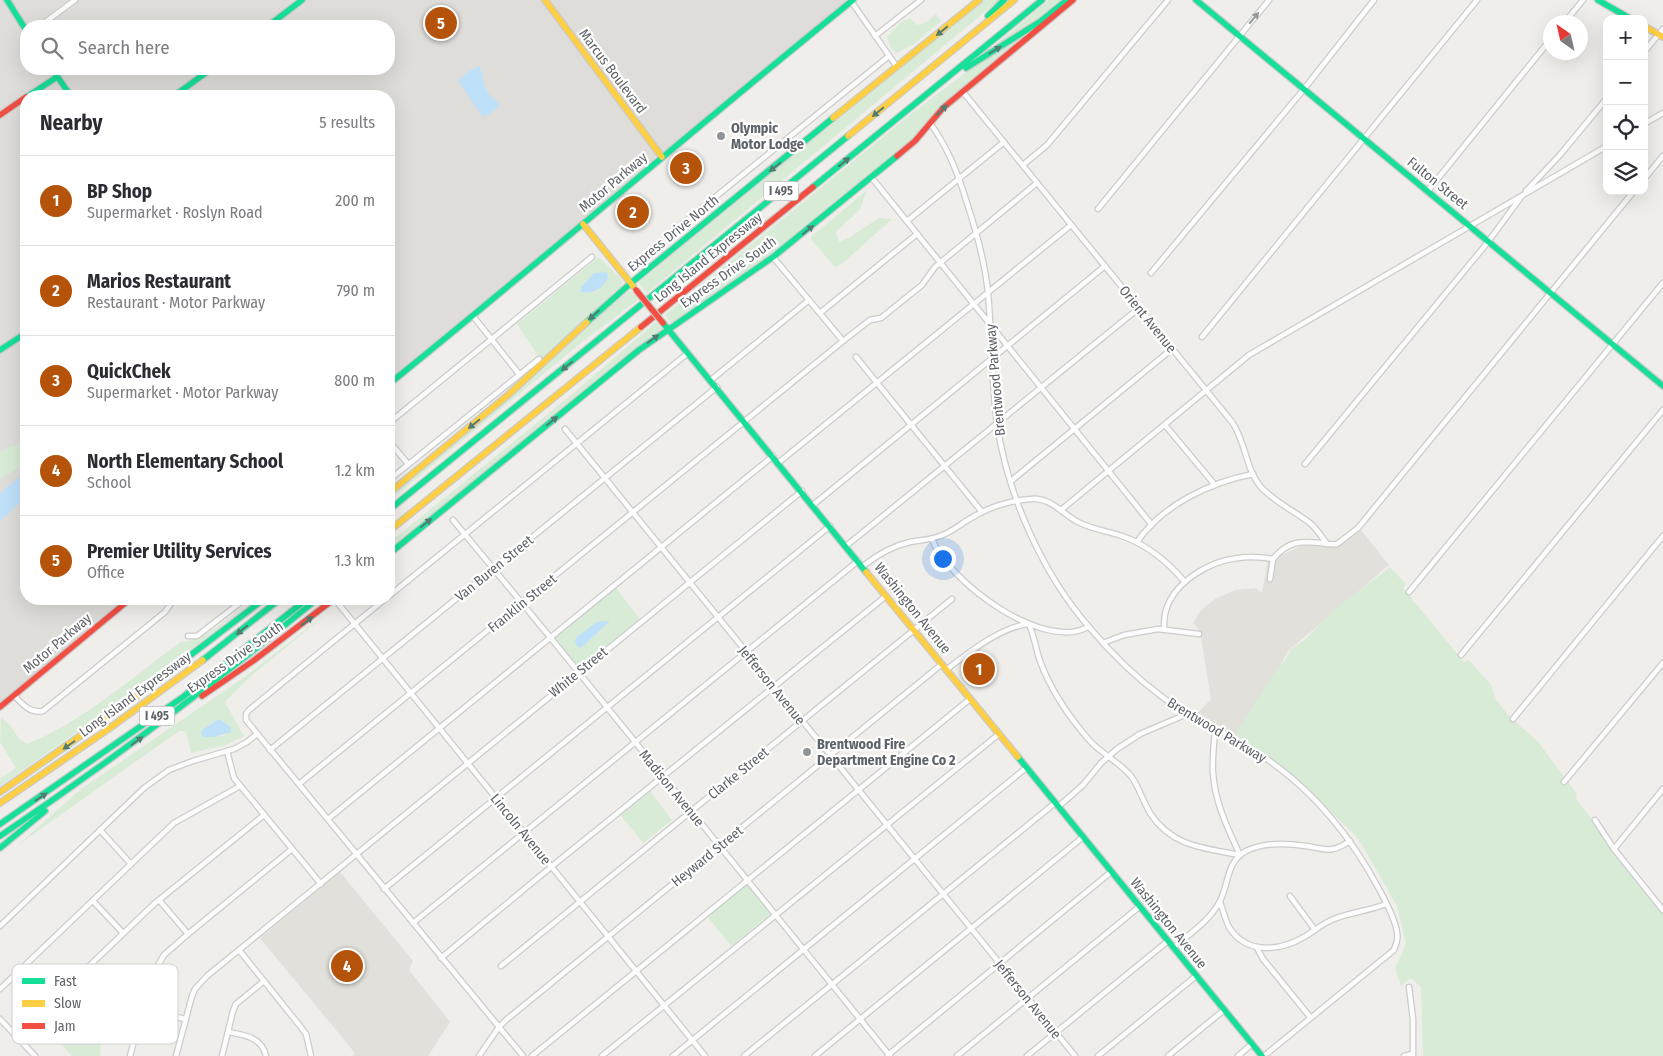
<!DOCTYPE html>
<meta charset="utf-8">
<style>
:root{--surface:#fff;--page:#f2f2f3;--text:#2b2b33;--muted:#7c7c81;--line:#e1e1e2;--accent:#b45309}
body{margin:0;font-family:"Fira Sans Condensed",sans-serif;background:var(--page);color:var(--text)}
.controls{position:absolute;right:15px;top:15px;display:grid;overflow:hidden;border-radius:10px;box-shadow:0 5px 20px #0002}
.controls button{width:45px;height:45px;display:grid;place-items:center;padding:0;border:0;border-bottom:1px solid var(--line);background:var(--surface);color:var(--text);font:25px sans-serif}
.compass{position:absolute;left:1543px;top:15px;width:45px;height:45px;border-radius:50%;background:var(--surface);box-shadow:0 5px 20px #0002;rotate:326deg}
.you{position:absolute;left:942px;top:558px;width:18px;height:18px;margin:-12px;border:4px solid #fff;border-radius:50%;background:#1a73e8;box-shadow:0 0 0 8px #1a73e833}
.badge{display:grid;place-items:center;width:32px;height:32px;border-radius:50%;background:var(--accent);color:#fff;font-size:16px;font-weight:700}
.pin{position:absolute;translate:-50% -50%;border:2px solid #fff;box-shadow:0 1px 5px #0006}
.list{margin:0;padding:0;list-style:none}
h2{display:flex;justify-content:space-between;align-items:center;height:65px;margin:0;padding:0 20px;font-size:21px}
h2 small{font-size:16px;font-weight:400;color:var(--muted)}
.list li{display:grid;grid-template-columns:32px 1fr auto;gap:15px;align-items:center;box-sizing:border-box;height:90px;padding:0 20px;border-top:1px solid var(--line)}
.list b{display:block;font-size:19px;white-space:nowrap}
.list p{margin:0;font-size:16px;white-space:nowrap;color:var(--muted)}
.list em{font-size:16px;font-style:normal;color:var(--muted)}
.icon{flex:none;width:28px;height:28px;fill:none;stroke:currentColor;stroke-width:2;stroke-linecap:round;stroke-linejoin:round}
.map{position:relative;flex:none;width:1663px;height:1056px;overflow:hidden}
.search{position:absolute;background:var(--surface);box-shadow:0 5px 20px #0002;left:20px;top:20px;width:375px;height:55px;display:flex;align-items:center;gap:12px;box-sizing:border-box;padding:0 18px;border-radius:20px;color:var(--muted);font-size:19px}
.panel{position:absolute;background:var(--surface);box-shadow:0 5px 20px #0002;left:20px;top:90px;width:375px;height:515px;border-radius:20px}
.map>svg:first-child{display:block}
</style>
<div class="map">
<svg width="1663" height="1056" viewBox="0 0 1663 1056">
<rect width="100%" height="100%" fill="#efeeea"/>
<path fill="#dfddda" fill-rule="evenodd" d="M0,0H853L389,385V96H26V599H132L0,709ZM26,26H389V69H26Z"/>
<g fill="#e2e0da">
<path d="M1361,530L1389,565L1288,651L1241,738L1197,714L1211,699L1200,631L1193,623L1201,610L1215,599L1235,590L1256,588L1262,593L1268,561L1276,560L1277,557L1299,547L1306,546L1338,547Z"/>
<path d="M340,872L413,961L409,970L450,1022L428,1056H353L355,1053L260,938Z"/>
</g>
<g fill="#d8ebd6" fill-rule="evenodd">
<path d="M984,0H999L647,293L639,284L640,281Z"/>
<path d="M1049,0H1065L1050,12L992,48Z"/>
<path d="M936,14L941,21L914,44L897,53L891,48L887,37L900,23L910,18L917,25L927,22Z"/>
<path d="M1027,34L1028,35L945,104L904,148L778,251L672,324L665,315L911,114L969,70Z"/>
<path d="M867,190L860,209L836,232L839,242L850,237L879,218L892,219L843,263L835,267L810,238Z"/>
<path d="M599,257L622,280L621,288L615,292L614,291L612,293V295L541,360L517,324Z"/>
<path d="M630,291L639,299L581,343L389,501V498L496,410L604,311Z"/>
<path d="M656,322L663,330L662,331L389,552V543L577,390Z"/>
<path d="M22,444L26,448V472L18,468L0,479V452L12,446Z"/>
<path d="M1390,567L1406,584L1403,588L1464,662L1469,660L1491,685L1496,700L1509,716L1539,743L1577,794L1575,797L1663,913V1056H1423L1421,987L1411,978L1401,986L1395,968L1406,944L1397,906L1362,845L1353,833L1299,782L1236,733L1276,670L1285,660L1291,649L1307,638L1331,612Z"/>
<path d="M615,587L640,619L579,669L553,637Z"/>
<path d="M253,599H255C172,666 85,727 0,786V779L16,768L0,742L1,717L11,726L19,739L27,744C81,723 134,676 182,641C202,644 236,611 253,599Z"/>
<path d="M336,606L251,676L225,702L244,736L226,745L191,753L187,735L185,731H179L18,845L81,789L246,676ZM219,719L226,735L214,737H204L203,729Z"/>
<path d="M649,790L672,820L643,843L620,814Z"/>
<path d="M747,884L771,914L731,946L707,916Z"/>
<path d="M94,1004L102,1014L100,1056H72L54,1036Z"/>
</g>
<g fill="#bfe0f9">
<path d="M478,66C485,73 481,81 486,89C489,95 494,99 499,104V107L488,115L483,117L458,81L468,72Z"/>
<path d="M607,272L608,278C603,289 592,294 580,292L582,286L594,273Z"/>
<path d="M21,475L26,478V497L0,521V494Z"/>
<path d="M610,621L584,645L580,648L577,646L575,641L577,637L597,622Z"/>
<path d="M219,719L231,727V732L214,737H203L201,733L203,729Z"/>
</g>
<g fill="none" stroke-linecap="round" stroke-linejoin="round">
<defs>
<g id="street">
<path d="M851,1L897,67"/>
<path d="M1565,22L1583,0"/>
<path d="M40,26L75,0"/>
<path d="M875,36L921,0"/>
<path d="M1644,52L1663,29"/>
<path d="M963,92L1232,422C1246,442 1245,467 1260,486C1274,502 1293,510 1310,523C1317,529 1322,537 1327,544"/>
<path d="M930,123C947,146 958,173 966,200C976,230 985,261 988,293C992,336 991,380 997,423C1007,494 1042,573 1089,627C1111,653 1134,676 1161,696C1187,716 1216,728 1243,744C1303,778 1347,829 1379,889C1385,900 1400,928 1397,940C1397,943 1395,946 1394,950L1264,1056"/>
<path d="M1644,124L1663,113"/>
<path d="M1023,165L1047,145L1168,0"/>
<path d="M872,178L1152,525"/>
<path d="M1644,179L1663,156"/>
<path d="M1526,191L1559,156L1607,98"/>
<path d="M1427,192L1550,40"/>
<path d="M1098,209L1269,0"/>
<path d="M907,221L1004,142"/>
<path d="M682,224L889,56"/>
<path d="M773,257L843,341"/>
<path d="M1151,273L1304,89L1374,0"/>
<path d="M820,313L917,234"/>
<path d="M473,316L519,374"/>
<path d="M1202,337L1477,0"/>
<path d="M856,357L982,512"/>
<path d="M711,380L809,300"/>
<path d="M389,423L592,257"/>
<path d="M1165,425L1215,485"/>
<path d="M565,429L1075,1056"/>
<path d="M389,441L408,464"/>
<path d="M778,463L1071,225"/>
<path d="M1305,464L1488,242L1521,197"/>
<path d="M389,480L539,359"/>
<path d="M1011,481L1172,349"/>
<path d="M813,505L1105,266"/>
<path d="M1061,510L1249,355L1607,146"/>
<path d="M453,520L550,637L890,1056"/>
<path d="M932,539C948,581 1043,652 1088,627"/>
<path d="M1137,542C1162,505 1211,482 1253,474"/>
<path d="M846,546L1139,308"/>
<path d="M863,566C877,555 892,546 910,542C920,540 930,540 940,536C953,532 961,523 973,517C989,507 1012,500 1031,499C1050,497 1063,514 1078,522C1091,529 1107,531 1122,536C1148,545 1167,561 1185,582"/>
<path d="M1270,579L1273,559"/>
<path d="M1409,592L1663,283"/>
<path d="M389,596L688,353"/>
<path d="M385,599L249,710L246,714V720L523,1056"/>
<path d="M337,602L705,1056"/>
<path d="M1164,629C1164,623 1164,617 1166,610C1175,581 1210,561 1238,558C1250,556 1261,557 1273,559C1288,541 1299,541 1321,543C1327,544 1332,545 1337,544L1358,528L1634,191"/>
<path d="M188,636H197L245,599"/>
<path d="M1103,643L1124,635L1158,629L1199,634"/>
<path d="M1461,655L1663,410"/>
<path d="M946,670C968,653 1002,626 1029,624C1034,636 1036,649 1040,661C1051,691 1069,717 1090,741C1102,754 1119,762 1131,776C1139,787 1143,801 1150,813C1172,847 1204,848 1240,855"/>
<path d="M14,695C22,704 30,714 43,711L165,612L174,599"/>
<path d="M1513,719L1663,536"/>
<path d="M1215,730C1214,745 1212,759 1213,773C1215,803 1228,829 1240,855"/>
<path d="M270,750L717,387"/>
<path d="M227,751L234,778L321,884"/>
<path d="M1564,782L1663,663"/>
<path d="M299,784L843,341L870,320L881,318L922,285L935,267L1037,183"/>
<path d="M1058,807L1083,785L1101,763L1117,749L1140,734L1187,714"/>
<path d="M328,819L773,456"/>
<path d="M1595,820L1614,849L1663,910"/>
<path d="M100,830L131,864"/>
<path d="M1614,849L1663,789"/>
<path d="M384,889L830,526"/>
<path d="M1290,896L1315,930"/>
<path d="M159,900L188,934"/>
<path d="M93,901L123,933"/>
<path d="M1220,902C1223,910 1225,919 1229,927C1246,955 1280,951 1304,937C1314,931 1323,923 1334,919C1351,912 1369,911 1386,904"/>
<path d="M413,923L858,561"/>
<path d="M0,926L144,788L169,770L193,761L234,749L247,742L257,734"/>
<path d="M1173,948C1189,934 1210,921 1220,901C1229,884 1226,862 1246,851C1264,842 1287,843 1306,846C1315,847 1324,851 1333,849C1339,848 1345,844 1350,841"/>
<path d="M1257,948L1263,959L1310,1017"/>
<path d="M239,950L300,1026L306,1034L311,1056"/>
<path d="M441,958L551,867L886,596"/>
<path d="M501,966L952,599"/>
<path d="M1409,987L1413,1019V1056"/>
<path d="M0,989L174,823L240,786"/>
<path d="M142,1009L185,1019"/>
<path d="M0,1019L35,1056"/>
<path d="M228,1032C244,1035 262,1037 266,1056"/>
<path d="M16,1036L154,904L264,815"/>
<path d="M888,1055L1111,872"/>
<path d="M130,1056L150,979L164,955L188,934L292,849"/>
<path d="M176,1056L192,996L195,989L207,976L802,491"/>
<path d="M222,1056L233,1011L236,1004L264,981"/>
<path d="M479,1056L499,1027L506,1020L942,664"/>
<path d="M532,1056L970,699"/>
<path d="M602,1056L999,734"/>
<path d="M673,1056L1026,768"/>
<path d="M744,1056L1055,803"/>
<path d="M815,1056L1083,837"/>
<path d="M957,1056L1139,907"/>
<path d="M1027,1056L1168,941"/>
<path d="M1098,1056L1196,976"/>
<path d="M1168,1056L1224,1010"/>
<path d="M1238,1056L1252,1044"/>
<path d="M1404,1056L1412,1054"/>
</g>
<g id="fast">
<path d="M7,0L26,30"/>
<path d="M1196,0L1663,386"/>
<path d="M1598,0L1631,19"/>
<path d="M988,16L1004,0"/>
<path d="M268,26L302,0"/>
<path d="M966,68L1041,21L1067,0"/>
<path d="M52,69L71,96"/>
<path d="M28,96L57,77"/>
<path d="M174,96L211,69"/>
<path d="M813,187L1042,0"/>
<path d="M587,322L631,283L833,118"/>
<path d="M663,323L866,572"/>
<path d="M0,350L26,333"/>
<path d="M389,384C545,258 697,126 853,0"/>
<path d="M389,510L848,136"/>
<path d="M389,554L639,350L773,257L897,156"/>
<path d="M203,660L280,599"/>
<path d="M171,670L264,599"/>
<path d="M1018,757L1262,1056"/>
<path d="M0,824L183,697L307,599"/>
<path d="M0,836C110,762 215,683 317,599"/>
<path d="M0,848L45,811"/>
</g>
<g id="slow">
<path d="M545,0L662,157"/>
<path d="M1644,26L1663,37"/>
<path d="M833,118L979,0"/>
<path d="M848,136L1014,0"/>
<path d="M583,224L633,286"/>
<path d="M389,493L508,395L587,322"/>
<path d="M389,531L641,327"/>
<path d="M866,572L1018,757"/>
<path d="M0,792L133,699L171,670"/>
<path d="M0,803L107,730L203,660"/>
</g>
<g id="jam">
<path d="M0,115L26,97"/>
<path d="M897,156L915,141L943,108L1073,0"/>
<path d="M641,327L813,187"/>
<path d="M202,696L253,661L334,599"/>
<path d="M0,707L130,599"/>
</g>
</defs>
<use href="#street" stroke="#cbcccc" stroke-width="7"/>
<use href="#fast" stroke="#cacacb" stroke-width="8"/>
<use href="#slow" stroke="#cacacb" stroke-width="8"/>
<use href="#jam" stroke="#cacacb" stroke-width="8"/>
<use href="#street" stroke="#fdfcfc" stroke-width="4.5"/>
<use href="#fast" stroke="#16e098" stroke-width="5.5"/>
<use href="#slow" stroke="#ffcf43" stroke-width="5.5"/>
<use href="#jam" stroke="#f24e42" stroke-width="5.5"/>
<defs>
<path id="jam-bridge" d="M636,290L663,323"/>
</defs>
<use href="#jam-bridge" stroke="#cacacb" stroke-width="8" stroke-linecap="butt"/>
<use href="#jam-bridge" stroke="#f24e42" stroke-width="5.5"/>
</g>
<defs><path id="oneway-solid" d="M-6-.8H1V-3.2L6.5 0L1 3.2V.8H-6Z" transform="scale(1.25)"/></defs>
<use fill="#96999c" href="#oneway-solid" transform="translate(1254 18) rotate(-50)"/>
<g fill="#507c72">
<use href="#oneway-solid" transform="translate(942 31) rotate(141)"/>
<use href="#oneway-solid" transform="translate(995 50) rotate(-32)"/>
<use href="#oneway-solid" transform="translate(942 110) rotate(-45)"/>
<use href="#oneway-solid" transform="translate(878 112) rotate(141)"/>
<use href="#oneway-solid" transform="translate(844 162) rotate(-39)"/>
<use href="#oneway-solid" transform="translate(775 167) rotate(141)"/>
<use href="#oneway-solid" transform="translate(808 230) rotate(-39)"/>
<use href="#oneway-solid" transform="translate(594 315) rotate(138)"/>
<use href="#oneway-solid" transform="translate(653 339) rotate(-36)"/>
<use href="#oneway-solid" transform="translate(567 366) rotate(141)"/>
<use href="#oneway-solid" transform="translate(552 421) rotate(-39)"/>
<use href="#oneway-solid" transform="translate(474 424) rotate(141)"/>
<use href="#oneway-solid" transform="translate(426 523) rotate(-39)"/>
<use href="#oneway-solid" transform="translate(307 621) rotate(-38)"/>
<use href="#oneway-solid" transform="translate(242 630) rotate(141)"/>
<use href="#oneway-solid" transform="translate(137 741) rotate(-36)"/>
<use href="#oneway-solid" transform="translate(69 745) rotate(145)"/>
<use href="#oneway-solid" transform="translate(41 797) rotate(-34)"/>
</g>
<g fill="#919496" stroke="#fff" stroke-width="2">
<circle cx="721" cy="136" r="5"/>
<circle cx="807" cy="752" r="5"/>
</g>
<g text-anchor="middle" stroke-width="4.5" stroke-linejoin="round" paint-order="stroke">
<g fill="#fff" stroke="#8f9295" stroke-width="1">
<rect x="763.5" y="181.5" width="35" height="19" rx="4"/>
<rect x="139.5" y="706.5" width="35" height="19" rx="4"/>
</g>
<g font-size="12" font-weight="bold" fill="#5f6368">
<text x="781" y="195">I 495</text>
<text x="157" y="720">I 495</text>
</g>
<g font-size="14" fill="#5f6368" stroke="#fff">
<text transform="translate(613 71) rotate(53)" y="5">Marcus Boulevard</text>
<text transform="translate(613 182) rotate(-40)" y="5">Motor Parkway</text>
<text transform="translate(1438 183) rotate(39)" y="5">Fulton Street</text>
<text transform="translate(673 233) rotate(-39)" y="5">Express Drive North</text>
<text transform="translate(708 257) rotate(-39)" y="5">Long Island Expressway</text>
<text transform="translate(728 272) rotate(-35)" y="5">Express Drive South</text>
<text transform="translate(1148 319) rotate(51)" y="5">Orient Avenue</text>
<text transform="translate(995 380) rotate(-95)" y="5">Brentwood Parkway</text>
<text transform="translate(494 568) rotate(-39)" y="5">Van Buren Street</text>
<text transform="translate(522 603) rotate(-39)" y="5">Franklin Street</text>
<text transform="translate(913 608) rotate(51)" y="5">Washington Avenue</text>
<text transform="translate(57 643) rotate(-40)" y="5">Motor Parkway</text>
<text transform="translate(235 657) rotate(-35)" y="5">Express Drive South</text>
<text transform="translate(578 672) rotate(-39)" y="5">White Street</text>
<text transform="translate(772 685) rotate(51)" y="5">Jefferson Avenue</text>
<text transform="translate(135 694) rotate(-36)" y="5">Long Island Expressway</text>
<text transform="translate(1217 730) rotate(31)" y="5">Brentwood Parkway</text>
<text transform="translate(738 773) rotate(-39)" y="5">Clarke Street</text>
<text transform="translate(672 788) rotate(51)" y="5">Madison Avenue</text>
<text transform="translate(521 829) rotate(51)" y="5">Lincoln Avenue</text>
<text transform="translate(707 856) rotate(-39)" y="5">Heyward Street</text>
<text transform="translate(1169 923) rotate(51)" y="5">Washington Avenue</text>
<text transform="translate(1028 999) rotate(51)" y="5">Jefferson Avenue</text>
</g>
<g font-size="14" font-weight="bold" fill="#5f6368" stroke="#fff" text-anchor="start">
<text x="731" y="133">Olympic<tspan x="731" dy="16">Motor Lodge</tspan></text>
<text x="817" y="749">Brentwood Fire<tspan x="817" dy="16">Department Engine Co 2</tspan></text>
</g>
</g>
<rect x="12" y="964" width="166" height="80" rx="8" fill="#fff" stroke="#cfd0d2" stroke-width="1"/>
<rect x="22" y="978" width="23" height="6" fill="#16e098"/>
<rect x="22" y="1000" width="23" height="7" fill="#ffcf43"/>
<rect x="22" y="1023" width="23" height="6" fill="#f24e42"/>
<g font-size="14" fill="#5f6368">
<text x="54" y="986">Fast</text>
<text x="54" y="1008">Slow</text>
<text x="54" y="1031">Jam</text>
</g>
</svg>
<div class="controls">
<button>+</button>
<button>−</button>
<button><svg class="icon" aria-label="locate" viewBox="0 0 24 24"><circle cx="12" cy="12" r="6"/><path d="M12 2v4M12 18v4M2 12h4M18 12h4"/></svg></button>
<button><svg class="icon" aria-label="layers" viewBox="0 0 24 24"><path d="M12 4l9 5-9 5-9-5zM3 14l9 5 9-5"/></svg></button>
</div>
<svg class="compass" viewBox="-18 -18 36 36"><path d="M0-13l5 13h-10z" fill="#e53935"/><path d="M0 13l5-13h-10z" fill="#7c7c81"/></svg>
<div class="you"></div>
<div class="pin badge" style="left:979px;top:669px">1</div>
<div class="pin badge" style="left:633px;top:212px">2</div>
<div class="pin badge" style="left:686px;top:168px">3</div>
<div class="pin badge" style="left:347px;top:966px">4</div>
<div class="pin badge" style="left:441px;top:23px">5</div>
<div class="search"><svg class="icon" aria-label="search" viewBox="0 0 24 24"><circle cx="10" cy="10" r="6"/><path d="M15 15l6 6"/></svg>Search here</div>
<section class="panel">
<h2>Nearby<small>5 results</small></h2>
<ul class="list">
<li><span class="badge">1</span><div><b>BP Shop</b><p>Supermarket · Roslyn Road</p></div><em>200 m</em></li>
<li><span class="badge">2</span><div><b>Marios Restaurant</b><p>Restaurant · Motor Parkway</p></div><em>790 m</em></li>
<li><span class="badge">3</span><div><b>QuickChek</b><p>Supermarket · Motor Parkway</p></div><em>800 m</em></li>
<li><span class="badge">4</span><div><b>North Elementary School</b><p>School</p></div><em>1.2 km</em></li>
<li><span class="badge">5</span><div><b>Premier Utility Services</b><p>Office</p></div><em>1.3 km</em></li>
</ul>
</section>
</div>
